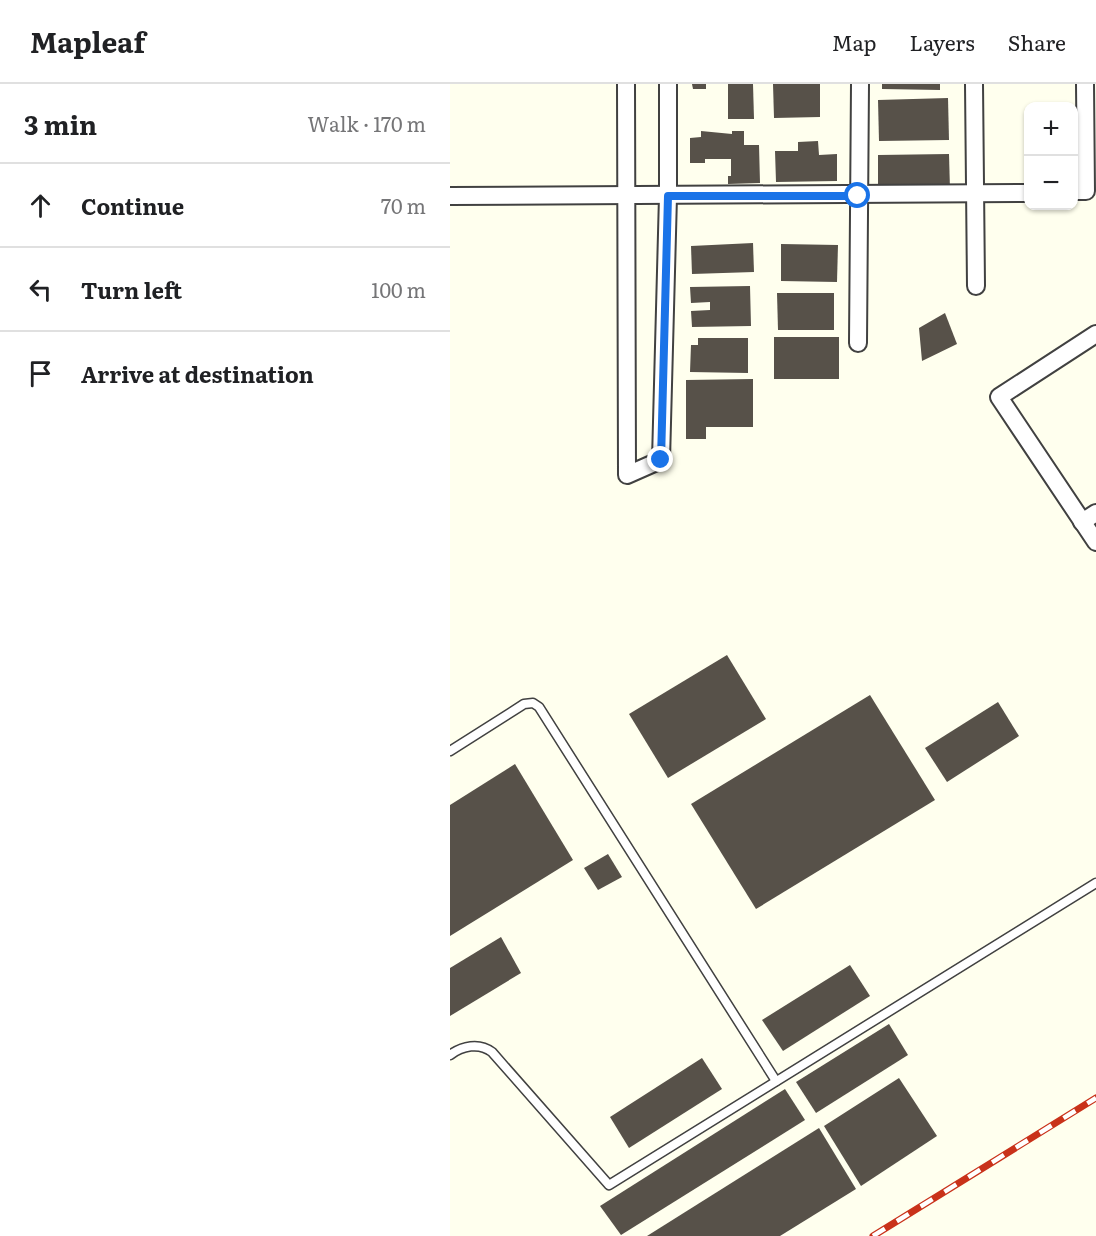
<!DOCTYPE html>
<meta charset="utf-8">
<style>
:root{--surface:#fff;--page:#f2f2f2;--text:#202124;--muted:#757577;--line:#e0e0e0}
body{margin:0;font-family:Literata,serif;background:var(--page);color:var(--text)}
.controls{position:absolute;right:18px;top:18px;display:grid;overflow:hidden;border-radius:12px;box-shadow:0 2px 4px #0004}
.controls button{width:54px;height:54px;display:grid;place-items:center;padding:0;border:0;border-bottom:2px solid var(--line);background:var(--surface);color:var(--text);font:30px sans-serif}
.stop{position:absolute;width:18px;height:18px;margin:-14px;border:4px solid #1a73e8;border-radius:50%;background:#fff}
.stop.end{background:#1a73e8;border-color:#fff;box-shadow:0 2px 6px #0008}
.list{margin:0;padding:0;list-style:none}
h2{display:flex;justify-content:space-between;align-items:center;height:78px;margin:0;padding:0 24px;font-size:26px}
h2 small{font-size:20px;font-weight:400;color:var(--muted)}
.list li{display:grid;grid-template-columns:39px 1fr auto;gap:18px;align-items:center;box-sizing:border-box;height:84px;padding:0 24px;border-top:2px solid var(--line)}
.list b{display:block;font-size:22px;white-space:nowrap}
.list em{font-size:20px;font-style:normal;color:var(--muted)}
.icon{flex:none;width:33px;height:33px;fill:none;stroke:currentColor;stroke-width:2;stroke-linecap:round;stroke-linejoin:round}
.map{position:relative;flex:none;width:646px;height:1152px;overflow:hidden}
header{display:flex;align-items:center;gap:36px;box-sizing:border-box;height:84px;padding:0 30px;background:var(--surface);border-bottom:2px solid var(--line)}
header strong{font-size:28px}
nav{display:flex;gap:33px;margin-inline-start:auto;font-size:21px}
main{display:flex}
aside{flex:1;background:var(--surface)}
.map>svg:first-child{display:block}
</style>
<header>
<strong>Mapleaf</strong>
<nav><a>Map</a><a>Layers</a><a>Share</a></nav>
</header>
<main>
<aside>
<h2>3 min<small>Walk · 170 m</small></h2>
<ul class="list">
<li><svg class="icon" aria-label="ahead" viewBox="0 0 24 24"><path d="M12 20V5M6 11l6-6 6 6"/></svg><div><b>Continue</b></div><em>70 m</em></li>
<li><svg class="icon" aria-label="left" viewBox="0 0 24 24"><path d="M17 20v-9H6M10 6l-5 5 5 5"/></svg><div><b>Turn left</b></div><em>100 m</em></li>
<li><svg class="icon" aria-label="arrive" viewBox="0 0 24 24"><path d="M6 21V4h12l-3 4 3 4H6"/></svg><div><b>Arrive at destination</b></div></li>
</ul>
</aside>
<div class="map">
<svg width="646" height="1152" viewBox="0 0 646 1152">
<rect width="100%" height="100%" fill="#ffe"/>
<g fill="#575149">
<path d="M242,0H256V5H243Z"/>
<path d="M278,0H303L304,35H278Z"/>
<path d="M323,0H370V33L324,34Z"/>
<path d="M432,0H490V6L432,5Z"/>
<path d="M498,14L499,56L429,57L428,16Z"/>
<path d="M251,47L282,50V47H294V61H309L310,99L278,100V92H281V75H255V79H240V54L251,53Z"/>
<path d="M368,57L369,71L387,70V97L326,98L325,67H348V58Z"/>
<path d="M499,70L500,106L428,107V71Z"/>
<path d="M303,159L304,188L242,190L241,162Z"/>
<path d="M331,160L388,161L387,198L331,197Z"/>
<path d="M300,202L301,242L242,243L241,227L260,226V218L241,219L240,203Z"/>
<path d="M327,209H384V246H328Z"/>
<path d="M495,229L507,260L472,277L469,244Z"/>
<rect x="324" y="253" width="65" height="42"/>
<path d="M248,254H298V289L240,288L241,261H248Z"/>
<path d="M303,295V343H256V355H236V296Z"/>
<path d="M277,571L316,635L218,694L179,630Z"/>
<path d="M420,611L485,716L306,825L241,720Z"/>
<path d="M548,618L569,652L497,698L475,664Z"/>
<path d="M65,680L123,776L0,852V721Z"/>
<path d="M158,770L172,793L148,806L134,784Z"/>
<path d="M51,853L71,889L0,932V884Z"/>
<path d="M400,881L420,912L333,967L312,936Z"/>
<path d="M439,940L458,971L366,1029L346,998Z"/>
<path d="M252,974L272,1005L179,1064L160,1033Z"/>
<path d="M449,994L487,1052L411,1102L374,1042Z"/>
<path d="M335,1005L355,1036L171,1151L150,1122Z"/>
<path d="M369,1044L406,1105L330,1152H197Z"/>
</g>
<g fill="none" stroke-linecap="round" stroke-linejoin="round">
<defs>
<g id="lane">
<path d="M0,667L74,620L83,619L89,623L326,997"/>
<path d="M0,971C12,962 29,958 42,968L159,1101L646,799"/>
</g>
<g id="street">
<path d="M176,0L177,391L211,376L218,112V0"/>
<path d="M524,0L526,202"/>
<path d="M624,107H636L635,0"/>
<path d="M0,112L578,109"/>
<path d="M646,250L549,313L646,458"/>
<path d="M408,259L410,0"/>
<path d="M632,438L646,429"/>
</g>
</defs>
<use href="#lane" stroke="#414141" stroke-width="11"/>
<use href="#street" stroke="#414141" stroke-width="20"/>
<use href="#lane" stroke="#fff" stroke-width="8"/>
<use href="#street" stroke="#fff" stroke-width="16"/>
<defs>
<path id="rail" d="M423,1152L646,1014"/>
</defs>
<use href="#rail" stroke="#c9321a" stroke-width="7"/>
<use href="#rail" stroke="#fff" stroke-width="4.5" stroke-dasharray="14" stroke-linecap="butt"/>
</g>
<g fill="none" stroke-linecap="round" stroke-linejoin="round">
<path stroke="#1a73e8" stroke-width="8" d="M211,376L218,112H408"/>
</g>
</svg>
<div class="controls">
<button>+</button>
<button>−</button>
</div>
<div class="stop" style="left:408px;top:112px"></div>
<div class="stop end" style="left:211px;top:376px"></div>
</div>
</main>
